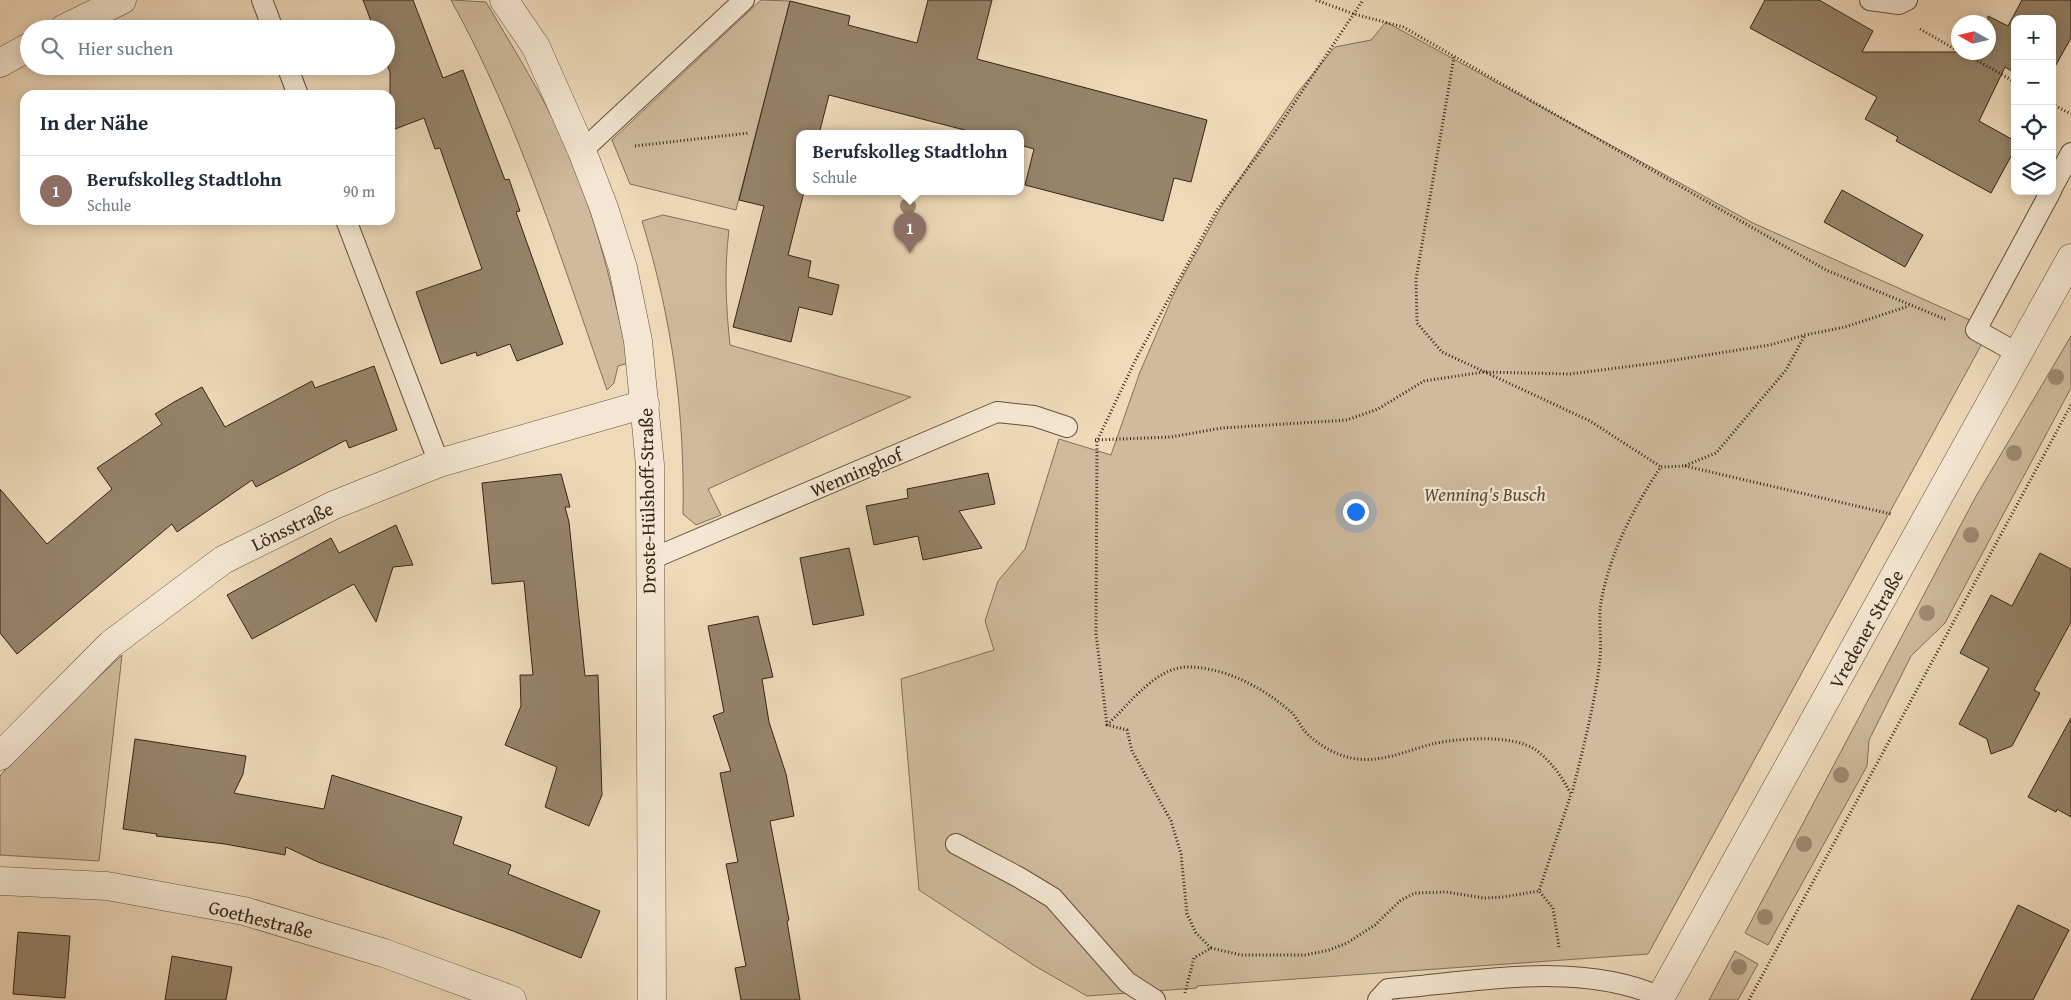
<!DOCTYPE html>
<html lang="de">
<meta charset="utf-8">
<style>
:root{--surface:#fff;--page:#f6f6f7;--text:#1f2937;--muted:#747a83;--line:#e0e1e3;--accent:#0f766e}
body{margin:0;font-family:"Gentium Book Plus",serif;background:var(--page);color:var(--text)}
.controls{position:absolute;right:15px;top:15px;display:grid;overflow:hidden;border-radius:10px;box-shadow:0 2px 12px #0003}
.controls button{width:45px;height:45px;display:grid;place-items:center;padding:0;border:0;border-bottom:1px solid var(--line);background:var(--surface);color:var(--text);font:25px sans-serif}
.compass{position:absolute;left:1951px;top:15px;width:45px;height:45px;border-radius:50%;background:var(--surface);box-shadow:0 2px 12px #0003;rotate:278deg}
.you{position:absolute;left:1355px;top:511px;width:18px;height:18px;margin:-12px;border:4px solid #fff;border-radius:50%;background:#1a73e8;box-shadow:0 0 0 8px #1a73e833}
.badge{display:grid;place-items:center;width:32px;height:32px;border-radius:50%;background:var(--accent);color:#fff;font-size:16px;font-weight:700}
.pin{position:absolute;translate:-50% -41px;filter:drop-shadow(0 1px 2px #0008)}
.pin::after{content:'';position:absolute;top:26px;width:18px;height:15px;background:inherit;clip-path:polygon(0 0,100% 0,50% 100%)}
.popup{position:absolute;left:796px;top:130px;width:228px;height:65px;box-sizing:border-box;display:grid;place-content:center;border-radius:10px;background:var(--surface);filter:drop-shadow(0 1px 4px #0005);font-size:16px;white-space:nowrap;color:var(--muted)}
.popup b{font-size:19px;color:var(--text)}
.popup::after{content:'';position:absolute;left:50%;top:100%;margin-left:-10px;border:10px solid transparent;border-top-color:var(--surface)}
.list{margin:0;padding:0;list-style:none}
h2{display:flex;justify-content:space-between;align-items:center;height:65px;margin:0;padding:0 20px;font-size:21px}
h2 small{font-size:16px;font-weight:400;color:var(--muted)}
.list li{display:grid;grid-template-columns:32px 1fr auto;gap:15px;align-items:center;box-sizing:border-box;height:70px;padding:0 20px;border-top:1px solid var(--line)}
.list b{display:block;font-size:19px;white-space:nowrap}
.list p{margin:0;font-size:16px;white-space:nowrap;color:var(--muted)}
.list em{font-size:16px;font-style:normal;color:var(--muted)}
.icon{flex:none;width:28px;height:28px;fill:none;stroke:currentColor;stroke-width:2;stroke-linecap:round;stroke-linejoin:round}
.map{position:relative;flex:none;width:2071px;height:1000px;overflow:hidden}
.search{position:absolute;background:var(--surface);box-shadow:0 2px 12px #0003;left:20px;top:20px;width:375px;height:55px;display:flex;align-items:center;gap:12px;box-sizing:border-box;padding:0 18px;border-radius:28px;color:var(--muted);font-size:19px}
.panel{position:absolute;background:var(--surface);box-shadow:0 2px 12px #0003;left:20px;top:90px;width:375px;height:135px;border-radius:15px}
.map>svg:first-child{display:block}
</style>
<div class="map">
<svg width="2071" height="1000" viewBox="0 0 2071 1000">
<rect width="100%" height="100%" fill="#eed9b9"/>
<filter id="stains"><feTurbulence type="fractalNoise" baseFrequency=".004" numOctaves="4"/><feColorMatrix values="0 0 0 0 .2 0 0 0 0 .09 0 0 0 0 .02 0 0 0 .5 -.17"/></filter>
<radialGradient id="worn" r=".72"><stop offset=".6" stop-color="#630" stop-opacity="0"/><stop offset="1" stop-color="#630" stop-opacity=".3"/></radialGradient>
<g fill="#cfba9d" stroke="#827059">
<path d="M451,0L486,2C519,58 555,114 578,176C601,238 615,299 629,363L618,366L614,383L607,390C561,258 519,123 451,0Z"/>
<path d="M761,0L790,1L736,210L630,184L612,140Z"/>
<path d="M1386,22L1753,223L1990,329L1648,954L1197,986V988L1087,996L1035,966L919,890L901,679L994,650L985,621L998,581L1025,549L1059,439L1111,455L1140,372L1175,291L1224,202L1298,92L1335,47L1371,40Z"/>
<path d="M663,215L729,230C724,269 726,307 730,345L911,397L708,489L721,515L696,525L683,514C685,412 672,319 642,221Z"/>
<path d="M2071,336V388L1945,623L1911,656L1869,740L1867,766L1768,945L1745,933L1975,498Z"/>
<path d="M122,655L99,861L0,855V776L24,747Z"/>
<path d="M1735,951L1758,964L1738,1000H1709Z"/>
</g>
<g fill="#95836a" stroke="#352515">
<path d="M363,0H413L443,78L463,70L505,180L509,179L520,211L516,212L563,344L517,361L510,344L477,356L476,352L441,364L416,292L482,269L440,148L435,149L424,118L390,131V72L386,62V29H374Z"/>
<path d="M928,0H992L977,59L1207,120L1191,182L1174,178L1163,221L1025,185L1034,149L1020,145V134H980L829,95L819,134H800V192H804L788,255L811,261L808,277L839,285L832,315L799,307L791,342L733,327L764,206L739,200L790,1L850,16L848,25L917,43Z"/>
<path d="M1765,0H1819L1873,31L1862,52H1988V16L2008,26L2022,0H2071V38L2052,72V19H2015V73L2005,67L1979,121L2015,141V149L1991,193L1896,141L1898,137L1865,119L1877,97L1750,28Z"/>
<path d="M1842,190L1923,235L1905,267L1824,222Z"/>
<path d="M374,366L397,430L349,448L346,440L256,487L252,480L177,532L172,524L17,654L0,633V489L47,544L112,489L97,468L162,424L155,414L174,402L202,387L225,427L312,381L315,388Z"/>
<path d="M988,473L995,504L959,511L982,548L923,560L918,536L874,545L866,506L908,498L907,489Z"/>
<path d="M561,474L570,507H565L569,522L585,676L598,675L602,795L589,826L545,807L557,767L505,745L521,706L520,675H533L524,581L492,584L482,483Z"/>
<path d="M396,525L413,565L393,567L376,622L354,584L252,639L227,595L331,538L339,553Z"/>
<path d="M849,548L864,615L813,625L800,558Z"/>
<path d="M2040,553L2071,569V622L2034,690L2040,693L2012,746L1991,754L1987,739L1959,724L1989,668L1960,653L1991,595L2012,606Z"/>
<path d="M758,616L773,677L762,679L769,722L786,774L794,816L770,821L789,920L787,921L800,1000H741L735,968L746,966L726,864L738,862L720,773L731,771L713,716L724,712L708,626Z"/>
<path d="M2071,718V817L2057,809L2056,812L2028,797Z"/>
<path d="M135,739L246,756L243,774L234,793L239,794L324,809L332,775L462,817L453,844L511,865L508,874L600,911L581,958L513,931L318,862L286,847L285,855L225,844L156,836L157,834L123,829Z"/>
<path d="M2018,905L2069,930L2033,1000H1971Z"/>
<path d="M18,932L70,936L65,998L13,994Z"/>
<path d="M172,956L232,967L226,1000H165Z"/>
</g>
<g fill="none" stroke-linecap="round" stroke-linejoin="round">
<defs>
<g id="lane">
<path d="M262,0L273,29"/>
<path d="M1870,0L1899,4L1907,0"/>
<path d="M287,66L298,95"/>
<path d="M582,151L744,0"/>
<path d="M2052,188L2071,153"/>
<path d="M346,220L439,463"/>
<path d="M2019,354L1976,330L2051,191"/>
<path d="M649,560L997,412L1034,416L1067,427"/>
<path d="M956,844L1020,878L1053,898L1127,982L1155,1000"/>
<path d="M1378,1000L1388,989C1473,982 1581,960 1660,997"/>
</g>
<g id="street">
<path d="M504,0L536,47L582,151L604,208L623,268L638,341L650,465L652,1000"/>
<path d="M63,29L122,0"/>
<path d="M0,63L29,47"/>
<path d="M0,756L111,644L223,560L334,505L439,463L645,404"/>
<path d="M0,881L107,886L244,911L384,953L512,1000"/>
<path d="M1659,1000L2071,258"/>
</g>
</defs>
<use href="#lane" stroke="#63523e" stroke-width="22"/>
<use href="#street" stroke="#63523e" stroke-width="29"/>
<g stroke="#352515" stroke-width="3" stroke-dasharray="1 2.5" stroke-linecap="butt">
<path d="M1316,0L1354,14L1403,27L1826,270L1947,320"/>
<path d="M1920,29L1958,51"/>
<path d="M1962,52L2015,82"/>
<path d="M1454,57L1416,279L1417,323L1442,352L1590,421L1661,467"/>
<path d="M2052,104L2071,114"/>
<path d="M635,146L749,133"/>
<path d="M1095,440L1171,437L1222,428L1347,420L1378,409L1424,381L1484,372L1570,374L1656,363L1770,345L1805,335L1845,327L1909,306"/>
<path d="M1685,466L1891,514"/>
<path d="M1107,725C1129,705 1155,667 1188,667C1224,667 1262,687 1290,711C1295,715 1299,723 1303,729C1313,742 1335,755 1351,758C1379,764 1406,751 1432,744C1458,738 1513,734 1536,750C1552,762 1562,777 1571,794L1539,891L1553,908L1559,947"/>
<path d="M1572,793C1583,749 1595,704 1600,659C1602,640 1598,620 1601,602C1610,553 1633,508 1661,467L1684,466L1716,453L1786,370L1805,335"/>
<path d="M1211,948L1241,955H1306L1329,950L1347,943L1375,925L1401,900L1415,893L1446,892L1484,898L1503,897L1539,891"/>
<path d="M1185,993L1194,958L1211,948L1196,933L1187,914L1181,854L1171,821L1132,751L1127,730L1107,725L1096,634L1097,441L1136,359L1217,210L1275,132L1363,0"/>
<path d="M1749,1000L2071,405"/>
</g>
<use href="#lane" stroke="#f4e6d2" stroke-width="20"/>
<use href="#street" stroke="#f4e6d2" stroke-width="28"/>
</g>
<g fill="#9e8a72">
<circle cx="908" cy="206" r="8"/>
<circle cx="2056" cy="377" r="8"/>
<circle cx="2014" cy="453" r="8"/>
<circle cx="1971" cy="535" r="8"/>
<circle cx="1927" cy="613" r="8"/>
<circle cx="1841" cy="775" r="8"/>
<circle cx="1804" cy="844" r="8"/>
<circle cx="1765" cy="917" r="8"/>
<circle cx="1739" cy="967" r="8"/>
</g>
<g text-anchor="middle" stroke-width="4.5" stroke-linejoin="round" paint-order="stroke">
<g font-size="19" fill="#352515" stroke="#f4e6d2">
<text transform="translate(856 472) rotate(-23)" y="7">Wenninghof</text>
<text transform="translate(647 501) rotate(-91)" y="7">Droste-Hülshoff-Straße</text>
<text transform="translate(292 526) rotate(-26)" y="7">Lönsstraße</text>
<text transform="translate(1866 629) rotate(-61)" y="7">Vredener Straße</text>
<text transform="translate(261 919) rotate(14)" y="7">Goethestraße</text>
</g>
<g font-size="19" font-style="italic" fill="#5c4a37" stroke="#f4e6d2">
<text x="1485" y="501">Wenning's Busch</text>
</g>
</g>
<rect width="100%" height="100%" filter="url(#stains)"/>
<rect width="100%" height="100%" fill="url(#worn)"/>
</svg>
<div class="controls">
<button>+</button>
<button>−</button>
<button><svg class="icon" aria-label="locate" viewBox="0 0 24 24"><circle cx="12" cy="12" r="6"/><path d="M12 2v4M12 18v4M2 12h4M18 12h4"/></svg></button>
<button><svg class="icon" aria-label="layers" viewBox="0 0 24 24"><path d="M12 4l9 5-9 5-9-5zM3 14l9 5 9-5"/></svg></button>
</div>
<svg class="compass" viewBox="-18 -18 36 36"><path d="M0-13l5 13h-10z" fill="#e53935"/><path d="M0 13l5-13h-10z" fill="#747a83"/></svg>
<div class="you"></div>
<div class="pin badge" style="left:910px;top:253px;background:#8d6e63">1</div>
<div class="popup"><b>Berufskolleg Stadtlohn</b>Schule</div>
<div class="search"><svg class="icon" aria-label="search" viewBox="0 0 24 24"><circle cx="10" cy="10" r="6"/><path d="M15 15l6 6"/></svg>Hier suchen</div>
<section class="panel">
<h2>In der Nähe<small></small></h2>
<ul class="list">
<li><span class="badge" style="background:#8d6e63">1</span><div><b>Berufskolleg Stadtlohn</b><p>Schule</p></div><em>90 m</em></li>
</ul>
</section>
</div>
